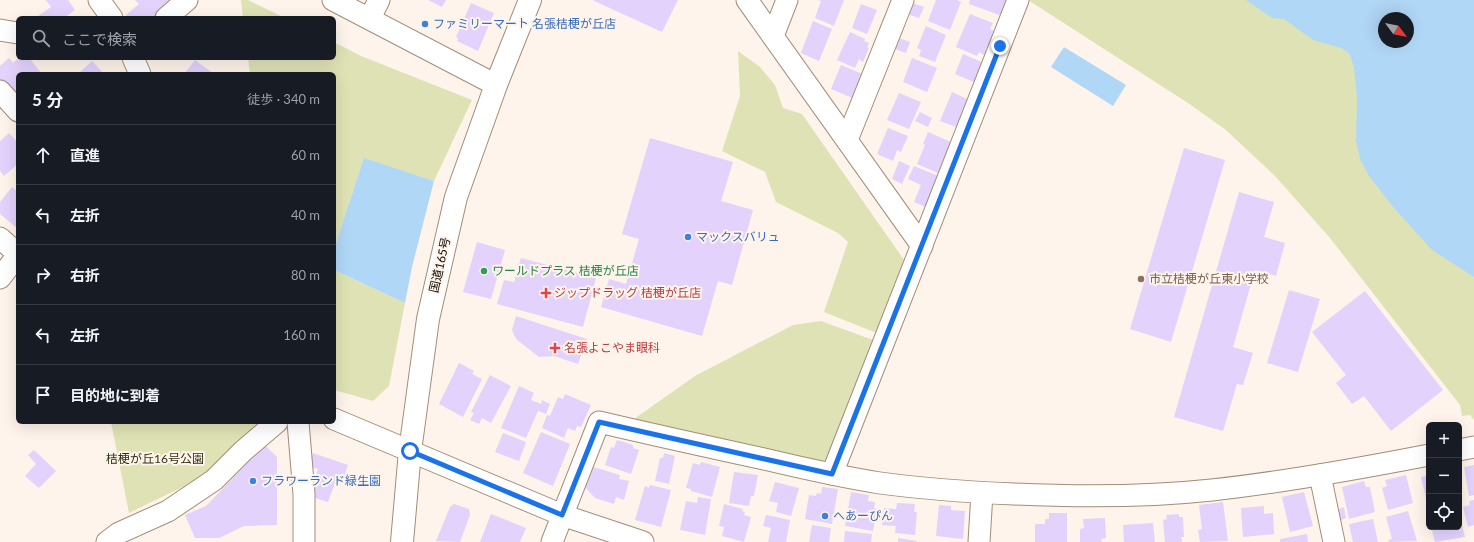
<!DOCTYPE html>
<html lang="ja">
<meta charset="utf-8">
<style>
:root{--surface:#171b24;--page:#242831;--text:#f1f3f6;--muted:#9ea1a6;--line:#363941}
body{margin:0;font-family:Lato,"Noto Sans JP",sans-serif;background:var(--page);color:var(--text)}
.controls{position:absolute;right:12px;bottom:12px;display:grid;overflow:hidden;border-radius:6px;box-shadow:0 4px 16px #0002}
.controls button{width:36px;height:36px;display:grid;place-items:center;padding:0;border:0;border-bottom:1px solid var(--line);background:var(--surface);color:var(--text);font:20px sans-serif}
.compass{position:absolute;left:1378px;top:12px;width:36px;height:36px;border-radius:50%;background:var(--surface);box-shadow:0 4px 16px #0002;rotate:122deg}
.stop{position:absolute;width:12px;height:12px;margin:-9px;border:3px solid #1a73e8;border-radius:50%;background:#fff}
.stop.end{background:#1a73e8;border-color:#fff;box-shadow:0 1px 4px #0008}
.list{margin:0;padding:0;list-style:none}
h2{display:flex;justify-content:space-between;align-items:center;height:52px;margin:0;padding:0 16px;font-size:17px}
h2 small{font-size:13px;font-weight:400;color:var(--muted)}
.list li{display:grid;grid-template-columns:26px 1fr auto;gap:12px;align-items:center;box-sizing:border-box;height:60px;padding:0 16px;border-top:1px solid var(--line)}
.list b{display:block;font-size:15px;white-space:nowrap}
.list em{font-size:13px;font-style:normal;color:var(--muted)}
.icon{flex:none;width:22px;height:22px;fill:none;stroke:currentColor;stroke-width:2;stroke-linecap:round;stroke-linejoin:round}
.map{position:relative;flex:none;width:1474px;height:542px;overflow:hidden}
.search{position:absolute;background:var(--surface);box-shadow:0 4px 16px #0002;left:16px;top:16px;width:320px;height:44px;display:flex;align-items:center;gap:10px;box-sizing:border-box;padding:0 14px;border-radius:6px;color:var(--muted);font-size:15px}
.panel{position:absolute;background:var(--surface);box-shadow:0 4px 16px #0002;left:16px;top:72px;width:320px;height:352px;border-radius:6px}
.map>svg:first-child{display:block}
</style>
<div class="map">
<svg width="1474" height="542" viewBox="0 0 1474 542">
<rect width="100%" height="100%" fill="#fef4eb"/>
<g fill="#dfe2b4" fill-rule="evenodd">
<path d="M241,0H248L285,18H243Z"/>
<path d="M1028,0H1474V420L1470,415L1462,416L1460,405L1330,238L1275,176L1226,130L1188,103ZM1384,18H1408V42H1384Z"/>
<path d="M334,42L361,56L472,100L434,181L364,159L334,249V74H250L248,58H334Z"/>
<path d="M738,51L760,67L775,85L783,108L802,114L909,267L879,334L824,312L848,242L838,233L776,202L765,172L722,151L740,96Z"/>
<path d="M334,270L405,303L389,386L373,401L334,390Z"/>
<path d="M821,321L876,341L831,457L819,463L634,419L695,376L793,325Z"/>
<path d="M111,422H250L258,425L201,478L129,513Z"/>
</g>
<g fill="#b1d7f6" fill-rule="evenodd">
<path d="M1246,0H1474V277L1432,250L1393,207L1369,176L1360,159L1356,141L1357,98L1354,67L1349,53L1341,48L1313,40L1284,19L1272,18ZM1384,18H1408V42H1384Z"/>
<path d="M1064,47L1126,85L1113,106L1051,67Z"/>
<path d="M364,158L434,181L412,267L405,303L334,270V249Z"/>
</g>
<g fill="#e2d2fc">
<path d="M46,0H68L75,10L64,18H35L51,7Z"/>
<path d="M135,0H174L160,18H129L126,15L139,4Z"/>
<path d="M428,0H446L442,7Z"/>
<path d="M592,0H678L662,32Z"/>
<path d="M817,0H844L834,26L815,18L821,1Z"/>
<path d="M936,0H957L961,2L950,30L928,21Z"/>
<path d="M970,0H1009L1002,16L969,4Z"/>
<path d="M471,3L494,13L478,51L457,41L458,38L456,37Z"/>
<path d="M912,3L924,7L919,18L907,14Z"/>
<path d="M861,4L877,10L867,34L852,28Z"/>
<path d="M970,14L993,23L990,29L994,31L984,55L979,52L977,56L956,47Z"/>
<path d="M813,21L832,29L819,61L801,53Z"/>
<path d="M926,26L946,35L935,62L919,56L921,50L917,48Z"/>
<path d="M850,32L865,39L864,41L869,43L867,47L869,48L863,62L859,59L855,68L837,60Z"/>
<path d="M899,38L910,42L906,53L895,49Z"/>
<path d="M963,54L984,63L976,83L955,74Z"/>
<path d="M9,58L13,63L19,58H29L42,74H18V93L13,97L0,81V66Z"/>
<path d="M912,58L937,68L927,92L903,82Z"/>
<path d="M195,60L214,74H184Z"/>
<path d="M92,61L104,74H78Z"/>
<path d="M841,65L865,75L855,99L831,89Z"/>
<path d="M952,92L967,99L956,127L940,121Z"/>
<path d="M899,93L921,102L909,129L887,120Z"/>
<path d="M920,112L932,118L928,127L915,121Z"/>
<path d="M888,128L908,136L901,152L897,150L893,161L877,154Z"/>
<path d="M928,132L951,142L938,173L917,164L925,145L923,144Z"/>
<path d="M9,133L18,143V164L4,176L0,171V141Z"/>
<path d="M650,138L733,162L721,201L753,210L732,285L718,281L702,336L601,307L609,279L626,284L639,239L622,234Z"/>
<path d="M1184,148L1225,160L1171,342L1130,329Z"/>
<path d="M899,161L910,166L902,184L892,179Z"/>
<path d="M914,166L941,177L928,208L914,202L921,185L908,179Z"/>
<path d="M12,187L18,192V229L0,214V202Z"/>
<path d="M1239,192L1274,202L1264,237L1285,243L1276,276L1255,270L1233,347L1253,353L1243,385L1237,384L1223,431L1174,417Z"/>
<path d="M477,242L505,250L491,299L463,292Z"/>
<path d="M521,258L596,278L583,327L497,304L504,280L514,282Z"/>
<path d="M1289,290L1320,299L1298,372L1267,363Z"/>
<path d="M1365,291L1443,390L1391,431L1364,396L1352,404L1336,383L1346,375L1312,332Z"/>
<path d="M516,316L587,339L578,364L554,356L539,357L516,339L512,330Z"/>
<path d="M459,363L474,371L472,374L482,379L463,417L439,404Z"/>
<path d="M490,375L511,386L491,423L482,418L479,424L470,420L474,413L471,412Z"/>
<path d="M519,386L534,393L531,400L541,404L542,400L550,404L546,414L538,411L526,438L501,428Z"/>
<path d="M565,394L591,405L581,427L577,426L575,431L568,428L564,438L542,428L547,415L550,416L558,397L563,399Z"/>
<path d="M541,432L570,444L553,486L523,473Z"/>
<path d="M503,433L526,442L519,461L495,452Z"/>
<path d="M617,440L633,445V448L639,450L631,474L605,465L611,447L614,448Z"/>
<path d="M265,445L277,457V525L244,526L219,538H195L185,515L206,506Z"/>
<path d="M34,450L56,471L39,488L25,476L36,464L28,455Z"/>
<path d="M313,453L348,465L343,480L335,483L328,502L309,496L318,469L308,466Z"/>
<path d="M664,453L675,456L669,484L655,481L660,458H663Z"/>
<path d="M701,462L720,467L712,497L691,491V489L686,488L693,463L700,465Z"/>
<path d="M1474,465V495L1469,496L1464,467Z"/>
<path d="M590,466L620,475L619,479L629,481L624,500L616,497L614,504L595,498L585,487Z"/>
<path d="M734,472L758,475L754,496H751L749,506L729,503Z"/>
<path d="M1406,475L1413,503L1388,510L1382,488L1387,486L1385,480Z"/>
<path d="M1429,475V502L1427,503L1421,477Z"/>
<path d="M1364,481L1366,487H1370L1375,512L1349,519L1342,487Z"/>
<path d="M775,482L799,488L791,516L776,512L778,503L769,501Z"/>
<path d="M650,485L671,490L661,527L635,520L645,486L649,488Z"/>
<path d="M822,487L838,489L832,524L805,519L809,495L816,496L817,493L821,494Z"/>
<path d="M851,492L869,495L868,501L875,502L874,508L877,509L873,531L845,526Z"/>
<path d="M1304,492L1313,526L1290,532L1282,497Z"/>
<path d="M698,497L711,499L705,535L680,530L686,501L697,503Z"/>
<path d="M1474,500V525L1468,527L1463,507L1470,505L1469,501Z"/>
<path d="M1223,502L1228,541L1200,542L1198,530L1202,529L1199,505Z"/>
<path d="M897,503L915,504L914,512H917L915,535L895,533L896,526L882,525L884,508L896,509Z"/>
<path d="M454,504L469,509L470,515L460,542L436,541L450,507Z"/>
<path d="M724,504L743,509L742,511L745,512L744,515L751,517L744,542L722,536L724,527L719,526Z"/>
<path d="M939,505L951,506V510L965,511L963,539L936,536Z"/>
<path d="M1264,506V514L1273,513L1274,534L1243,537L1241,508Z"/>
<path d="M1344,507L1346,518L1341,520L1337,510Z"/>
<path d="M1408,511L1417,541L1389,542L1388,540L1392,539L1386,517Z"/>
<path d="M1049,513H1067V542H1035V524H1045V519H1049Z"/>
<path d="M1459,513L1465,537L1435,542L1431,527H1459Z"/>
<path d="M491,514L526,528L520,542H480Z"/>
<path d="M1179,514V517H1183L1184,537H1181L1182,542H1165L1163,520L1167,519L1166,515Z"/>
<path d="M766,515L790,520L786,542H768L771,528L763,526Z"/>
<path d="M1105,518L1106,538L1101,539L1102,542H1080V529L1084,528L1083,519Z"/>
<path d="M1373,519L1378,542H1353L1349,524Z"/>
<path d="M1153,523L1155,542H1124L1123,525Z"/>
<path d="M812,525L831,528L829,542H809Z"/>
<path d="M845,531L872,534L871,542H844Z"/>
<path d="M1307,534L1308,542H1280V539Z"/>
<path d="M898,538L917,541V542H898Z"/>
</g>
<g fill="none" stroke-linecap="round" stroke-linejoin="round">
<defs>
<g id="minor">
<path d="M99,0L112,18"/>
<path d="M333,0L496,85"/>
<path d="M747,0L922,246"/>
<path d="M166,18L187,0"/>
<path d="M370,18L379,0"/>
<path d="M0,30L18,33"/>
<path d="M773,36L787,0"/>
<path d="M133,58L140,74"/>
<path d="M0,91L18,111"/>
<path d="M847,140L903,0"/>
<path d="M0,238L18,254"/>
<path d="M0,278L18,255"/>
<path d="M334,419L562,515L643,542"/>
<path d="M298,422L304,494V542"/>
<path d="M1459,450L1474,447"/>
<path d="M832,474L1018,0"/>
<path d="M1320,475L1334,542"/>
<path d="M107,542L119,533L168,511L214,480L243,451L277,422"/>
<path d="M552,542L599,422C654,435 709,447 764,459C802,468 841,477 880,483C924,489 969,492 1014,494C1080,497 1147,497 1212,490C1285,482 1357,469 1429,455"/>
<path d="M979,542L982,493"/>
</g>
<path id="highway" d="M402,542L410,451L428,319L456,197L496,85L530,0"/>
</defs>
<use href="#minor" stroke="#a28d77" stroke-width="23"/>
<use href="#highway" stroke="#a28d77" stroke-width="24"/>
<use href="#minor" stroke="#fff" stroke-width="21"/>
<use href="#highway" stroke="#fff" stroke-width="22"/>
</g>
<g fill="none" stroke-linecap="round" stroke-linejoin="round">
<path stroke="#1a73e8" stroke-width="5" d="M410,451L562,515L599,422L832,474L1000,46"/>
</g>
<g fill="#3f7fe0" stroke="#fef4eb" stroke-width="1.5">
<circle cx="425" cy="24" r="4"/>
<circle cx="688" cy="237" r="4"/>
<circle cx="253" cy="481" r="4"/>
<circle cx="825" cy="516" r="4"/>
</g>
<circle fill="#2e9e5b" stroke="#fef4eb" stroke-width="1.5" cx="484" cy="271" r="4"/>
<circle fill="#8d6e63" stroke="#fef4eb" stroke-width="1.5" cx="1141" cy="279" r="4"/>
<g fill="#e0444e" stroke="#fef4eb" stroke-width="1.5">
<path d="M544 287h4v4h4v4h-4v4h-4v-4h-4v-4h4z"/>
<path d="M553 342h4v4h4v4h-4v4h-4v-4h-4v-4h4z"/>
</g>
<g text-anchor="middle" stroke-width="4" stroke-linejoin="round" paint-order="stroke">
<g font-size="12" fill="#366cbe" stroke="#fef4eb" text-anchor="start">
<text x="433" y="28">ファミリーマート 名張桔梗が丘店</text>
<text x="696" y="241">マックスバリュ</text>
<text x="261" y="485">フラワーランド緑生園</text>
<text x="833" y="520">へあーぴん</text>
</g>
<g font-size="12" fill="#130c05" stroke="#fef4eb">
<text transform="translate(440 265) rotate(-77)" y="4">国道165号</text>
</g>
<g font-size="12" fill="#27864d" stroke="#fef4eb" text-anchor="start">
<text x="492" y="275">ワールドプラス 桔梗が丘店</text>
</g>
<g font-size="12" fill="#785e54" stroke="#fef4eb" text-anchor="start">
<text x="1149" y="283">市立桔梗が丘東小学校</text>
</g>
<g font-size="12" fill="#be3a42" stroke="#fef4eb" text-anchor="start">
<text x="554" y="297">ジップドラッグ 桔梗が丘店</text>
<text x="564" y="352">名張よこやま眼科</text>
</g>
<g font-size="12" fill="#2e2f0e" stroke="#fef4eb">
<text x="155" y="463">桔梗が丘16号公園</text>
</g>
</g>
</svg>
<div class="controls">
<button>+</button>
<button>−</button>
<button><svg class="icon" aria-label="locate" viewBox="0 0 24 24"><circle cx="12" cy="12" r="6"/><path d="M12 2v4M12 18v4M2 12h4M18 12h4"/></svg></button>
</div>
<svg class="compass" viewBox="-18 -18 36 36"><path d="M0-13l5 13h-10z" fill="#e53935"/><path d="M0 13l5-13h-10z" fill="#9ea1a6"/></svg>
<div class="stop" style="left:410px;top:451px"></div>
<div class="stop end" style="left:1000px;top:46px"></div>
<div class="search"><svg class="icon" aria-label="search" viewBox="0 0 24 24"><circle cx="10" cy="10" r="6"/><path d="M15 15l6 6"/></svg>ここで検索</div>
<section class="panel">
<h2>5 分<small>徒歩 · 340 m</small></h2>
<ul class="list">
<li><svg class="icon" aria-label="ahead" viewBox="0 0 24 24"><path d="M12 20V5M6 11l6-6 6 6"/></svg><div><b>直進</b></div><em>60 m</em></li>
<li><svg class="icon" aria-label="left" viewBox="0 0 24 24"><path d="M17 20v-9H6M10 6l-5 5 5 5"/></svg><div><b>左折</b></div><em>40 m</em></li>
<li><svg class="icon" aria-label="right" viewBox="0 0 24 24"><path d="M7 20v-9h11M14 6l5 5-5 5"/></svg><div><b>右折</b></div><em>80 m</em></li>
<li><svg class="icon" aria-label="left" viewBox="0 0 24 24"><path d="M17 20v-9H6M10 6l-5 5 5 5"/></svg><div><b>左折</b></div><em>160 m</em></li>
<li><svg class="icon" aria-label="arrive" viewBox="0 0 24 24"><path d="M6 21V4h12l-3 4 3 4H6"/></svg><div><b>目的地に到着</b></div></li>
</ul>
</section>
</div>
